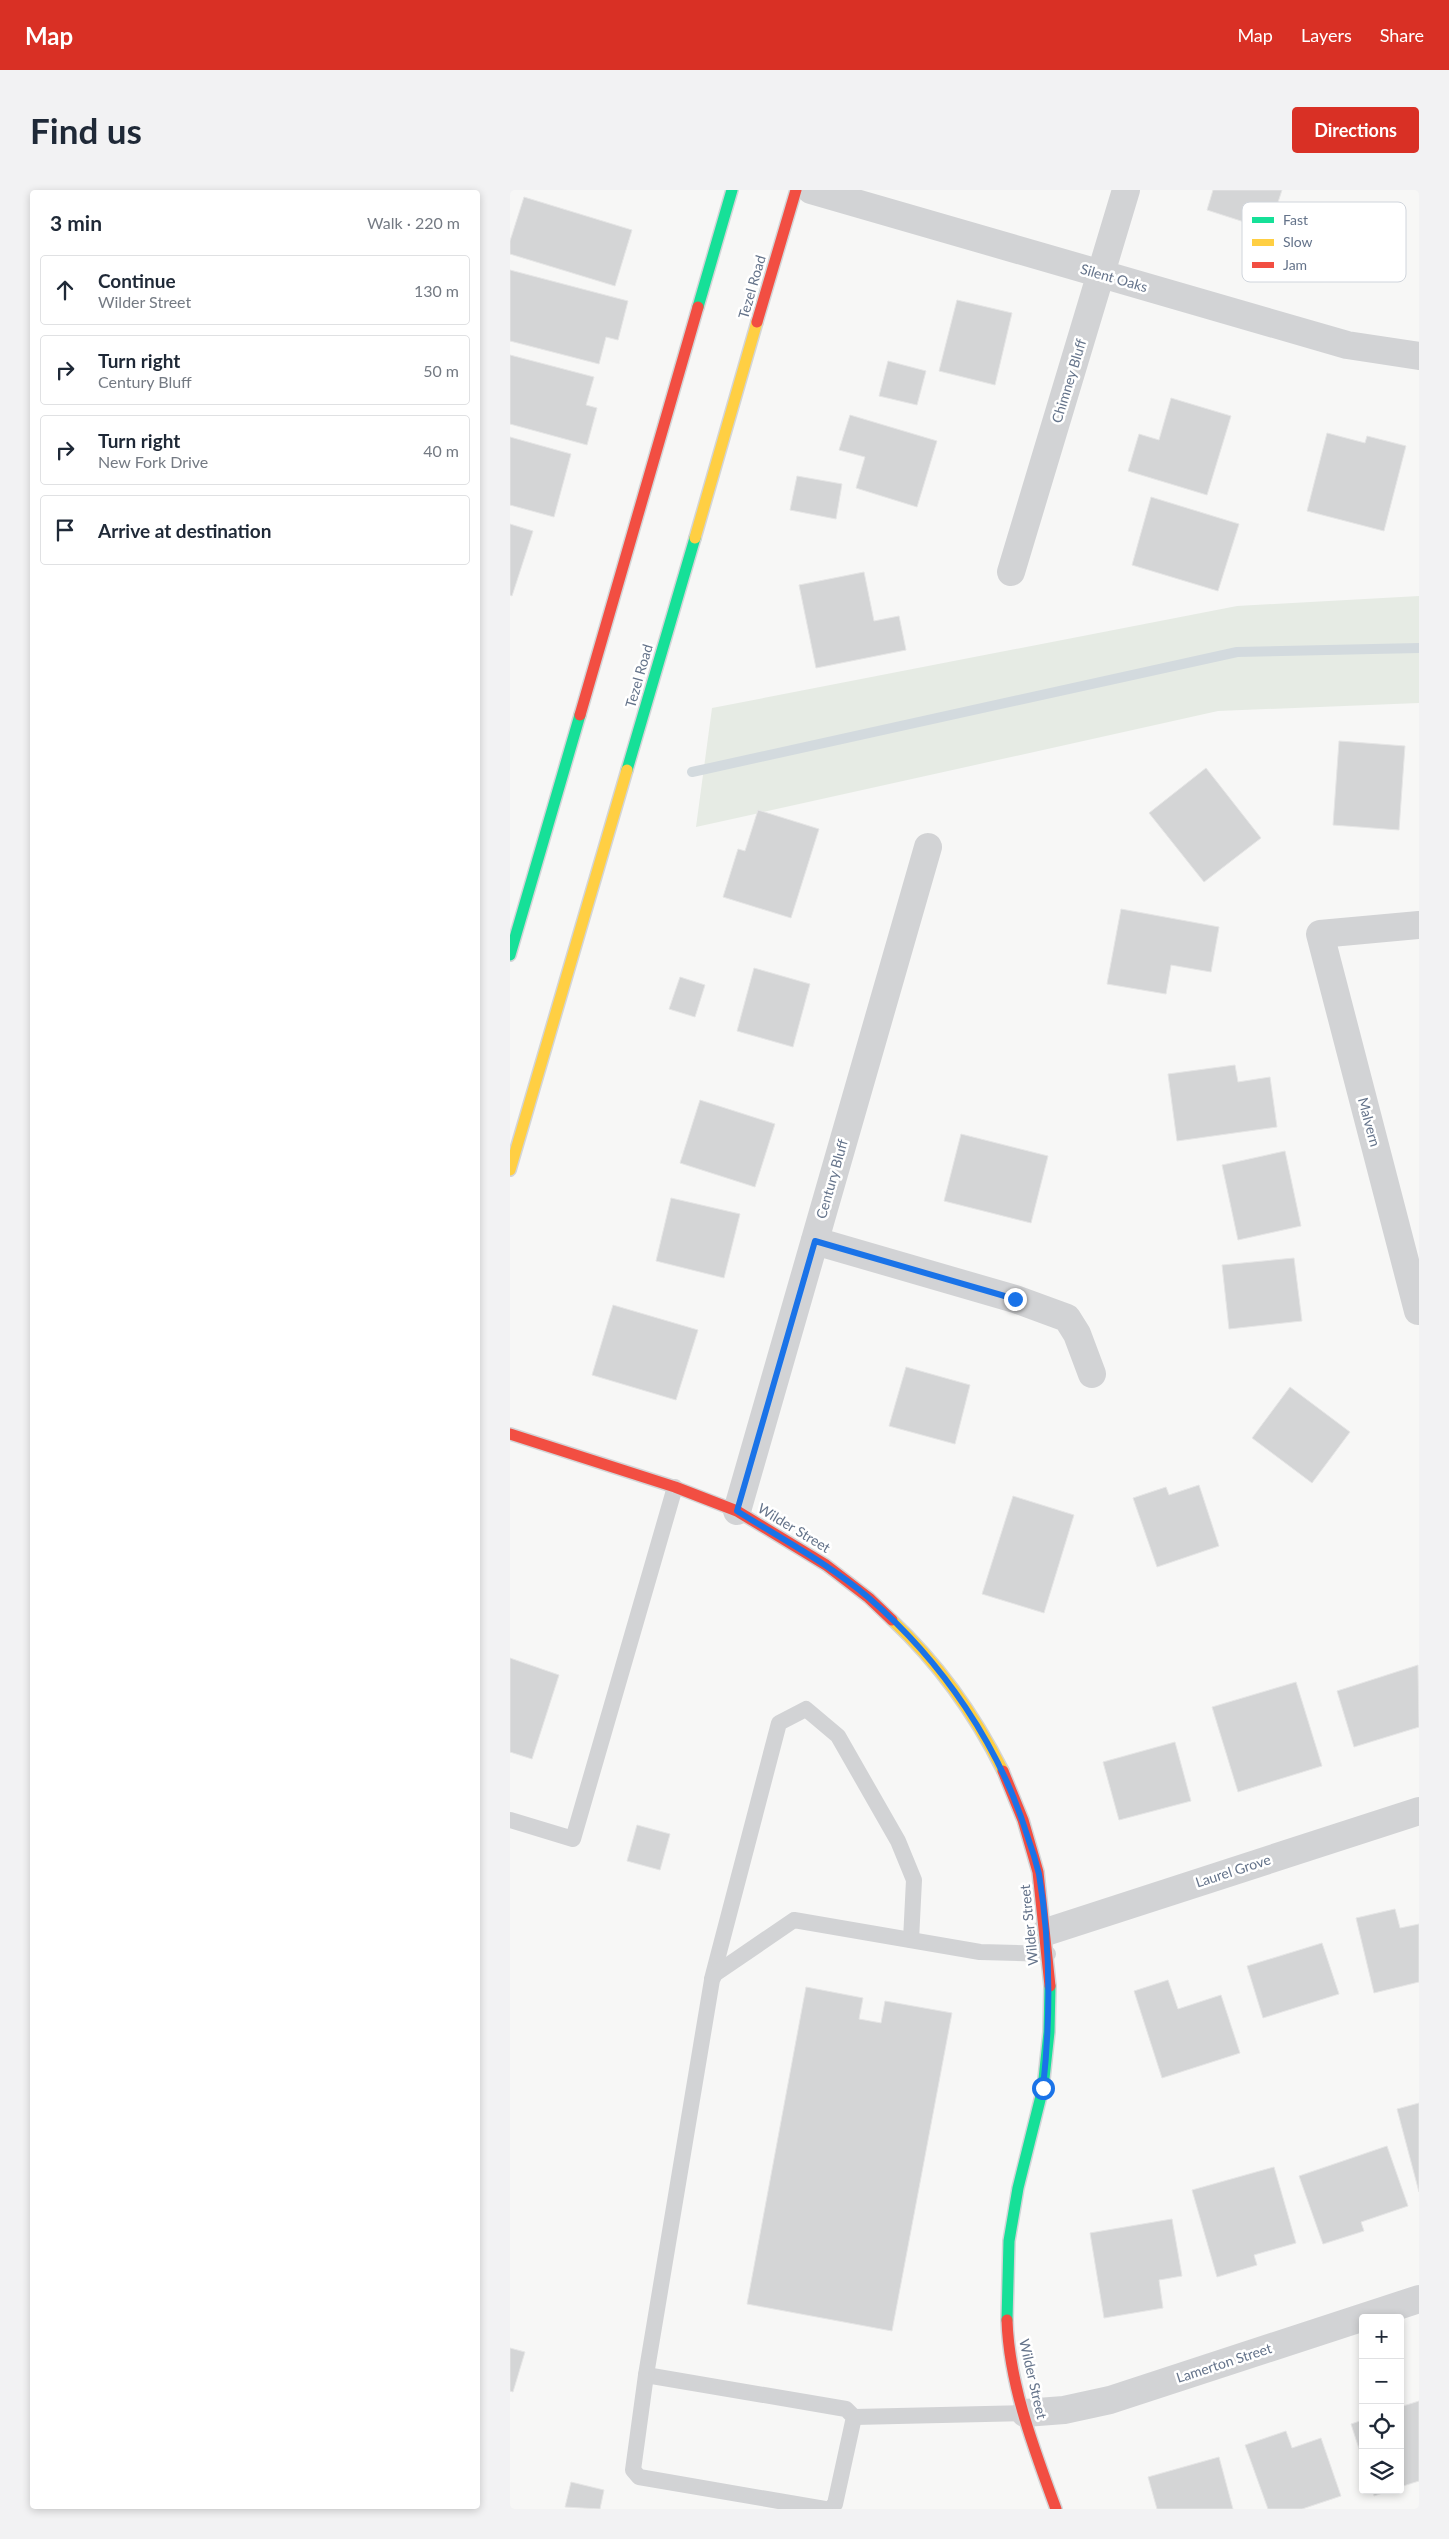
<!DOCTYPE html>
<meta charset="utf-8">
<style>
:root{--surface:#fff;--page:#f2f2f3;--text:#1f2937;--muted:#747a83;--line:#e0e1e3;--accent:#d93025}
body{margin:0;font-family:Lato,sans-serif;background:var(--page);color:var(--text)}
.controls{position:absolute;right:15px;bottom:15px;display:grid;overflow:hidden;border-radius:5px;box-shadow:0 2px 8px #0003}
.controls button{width:45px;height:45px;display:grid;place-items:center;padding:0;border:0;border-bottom:1px solid var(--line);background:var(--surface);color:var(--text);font:25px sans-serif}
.stop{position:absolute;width:15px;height:15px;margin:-11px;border:4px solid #1a73e8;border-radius:50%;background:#fff}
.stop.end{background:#1a73e8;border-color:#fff;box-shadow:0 1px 5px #0008}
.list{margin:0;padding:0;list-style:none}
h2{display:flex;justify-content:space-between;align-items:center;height:65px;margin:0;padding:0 20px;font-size:21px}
h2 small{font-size:16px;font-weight:400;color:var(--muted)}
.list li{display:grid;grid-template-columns:32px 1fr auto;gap:15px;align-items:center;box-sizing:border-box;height:70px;margin:0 10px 10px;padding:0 10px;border:1px solid var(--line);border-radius:5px}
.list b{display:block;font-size:19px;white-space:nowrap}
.list p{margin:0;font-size:16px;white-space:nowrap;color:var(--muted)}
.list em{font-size:16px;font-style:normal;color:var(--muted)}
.icon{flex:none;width:28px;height:28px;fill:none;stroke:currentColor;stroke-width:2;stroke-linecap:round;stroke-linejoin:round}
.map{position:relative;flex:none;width:909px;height:2319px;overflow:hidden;border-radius:5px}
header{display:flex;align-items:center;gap:30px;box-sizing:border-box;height:70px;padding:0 25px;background:var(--accent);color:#fff}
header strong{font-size:24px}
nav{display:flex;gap:28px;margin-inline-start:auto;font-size:18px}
.intro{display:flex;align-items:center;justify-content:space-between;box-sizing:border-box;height:120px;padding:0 30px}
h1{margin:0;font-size:35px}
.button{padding:12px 22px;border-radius:5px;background:var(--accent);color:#fff;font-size:18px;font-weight:700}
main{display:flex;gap:30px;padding:0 30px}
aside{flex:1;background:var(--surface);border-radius:5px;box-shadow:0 2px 8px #0003}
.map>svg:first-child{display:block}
</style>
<header>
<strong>Map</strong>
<nav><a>Map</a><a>Layers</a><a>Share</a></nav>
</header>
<div class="intro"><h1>Find us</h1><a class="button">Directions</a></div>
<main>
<aside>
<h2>3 min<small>Walk · 220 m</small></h2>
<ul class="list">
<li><svg class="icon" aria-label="ahead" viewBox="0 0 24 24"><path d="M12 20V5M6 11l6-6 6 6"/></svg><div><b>Continue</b><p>Wilder Street</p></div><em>130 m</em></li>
<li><svg class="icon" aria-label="right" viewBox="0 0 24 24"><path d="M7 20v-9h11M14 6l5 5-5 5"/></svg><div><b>Turn right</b><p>Century Bluff</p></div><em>50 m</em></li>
<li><svg class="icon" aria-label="right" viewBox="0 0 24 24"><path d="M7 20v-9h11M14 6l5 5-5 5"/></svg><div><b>Turn right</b><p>New Fork Drive</p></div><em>40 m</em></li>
<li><svg class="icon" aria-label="arrive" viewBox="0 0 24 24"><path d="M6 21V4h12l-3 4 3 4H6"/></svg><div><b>Arrive at destination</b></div></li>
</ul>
</aside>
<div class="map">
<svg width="909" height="2319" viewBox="0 0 909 2319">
<rect width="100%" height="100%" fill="#f7f7f6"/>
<path fill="#e6ebe4" d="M909,406V513L708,521L186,637L202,518L727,416Z"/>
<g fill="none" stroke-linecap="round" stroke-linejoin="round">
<path stroke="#d3dade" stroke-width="10" d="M182,582L727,462L909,458"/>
</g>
<g fill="#d4d5d6" stroke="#e6e6e6">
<path d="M703,0H772L759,40L697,20Z"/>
<path d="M14,7L122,40L105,96L0,64V51Z"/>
<path d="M0,80L118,111L108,150L96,147L89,174L0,151Z"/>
<path d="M447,110L502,123L485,195L429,181Z"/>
<path d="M0,165L84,187L76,215L87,218L77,255L0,234Z"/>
<path d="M378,171L416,181L407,215L369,206Z"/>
<path d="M661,208L721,226L697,305L618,281L629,244L649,250Z"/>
<path d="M340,225L427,251L407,317L346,298L355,267L329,260Z"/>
<path d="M817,243L855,253L857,246L896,256L874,341L797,321Z"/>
<path d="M0,247L61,264L44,327L0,315Z"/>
<path d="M287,286L332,294L326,329L280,320Z"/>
<path d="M641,307L729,334L708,401L622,375Z"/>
<path d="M0,334L23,341L2,406L0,405Z"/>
<path d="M354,382L364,431L389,426L396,460L306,478L289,395Z"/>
<path d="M829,551L895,556L889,640L823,635Z"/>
<path d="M696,578L751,648L694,692L639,623Z"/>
<path d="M248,620L309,639L281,728L213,707L228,659L235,661Z"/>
<path d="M611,719L709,737L701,782L661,775L656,804L597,794Z"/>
<path d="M244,778L300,794L283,857L227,841Z"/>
<path d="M170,787L195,795L185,827L159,819Z"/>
<path d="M725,875L728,892L760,887L767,937L667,951L658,884Z"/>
<path d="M190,910L265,934L245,997L170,973Z"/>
<path d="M451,944L538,966L521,1033L434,1011Z"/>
<path d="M775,961L791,1036L728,1050L712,975Z"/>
<path d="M161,1008L230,1024L214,1088L146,1071Z"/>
<path d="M784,1068L792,1131L719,1139L712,1075Z"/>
<path d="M103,1115L188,1140L166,1210L82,1185Z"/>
<path d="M396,1177L460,1195L445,1254L379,1236Z"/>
<path d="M780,1197L840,1242L802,1293L742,1248Z"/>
<path d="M689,1295L709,1356L647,1377L623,1308L656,1297L659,1305Z"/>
<path d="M503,1306L564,1325L534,1423L472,1404Z"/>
<path d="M0,1468L49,1485L22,1569L0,1562Z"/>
<path d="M908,1475L909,1537L844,1557L827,1501Z"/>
<path d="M786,1492L812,1576L728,1602L702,1517Z"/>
<path d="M665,1552L681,1611L609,1630L593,1572Z"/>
<path d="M127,1635L160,1644L150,1680L117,1671Z"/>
<path d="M885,1719L890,1738L909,1734V1792L864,1803L846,1728Z"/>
<path d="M812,1753L829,1804L753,1828L737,1776Z"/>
<path d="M658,1790L668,1819L711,1805L730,1863L652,1888L624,1801Z"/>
<path d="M296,1797L353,1808L349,1829L371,1833L375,1811L442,1823L382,2141L237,2114Z"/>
<path d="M909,1913V2002L887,1919Z"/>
<path d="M877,1956L898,2016L851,2032L854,2041L813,2054L789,1986Z"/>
<path d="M764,1977L786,2053L744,2065L747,2075L707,2087L682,2000Z"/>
<path d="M662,2029L672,2086L649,2090L653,2118L594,2128L580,2043Z"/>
<path d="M0,2158L15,2162L3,2202L0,2201Z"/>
<path d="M909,2211V2291L890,2297V2217Z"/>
<path d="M853,2230V2271L841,2234Z"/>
<path d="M776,2241L782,2258L811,2248L831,2306L792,2319H758L735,2255Z"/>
<path d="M709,2267L723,2319H647L638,2287Z"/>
<path d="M61,2292L94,2300L90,2319L55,2317Z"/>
<path d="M863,2300H881L864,2306Z"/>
</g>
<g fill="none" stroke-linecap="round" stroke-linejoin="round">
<defs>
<g id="fast">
<path d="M188,117L222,0"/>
<path d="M117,580L185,348"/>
<path d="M0,765L70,525"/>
<path d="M497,2130L499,2051L508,1998L533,1898L539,1842L540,1796"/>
</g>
<g id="slow">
<path d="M185,348L247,132"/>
<path d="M0,980L117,580"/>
<path d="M382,1430C427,1472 465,1525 493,1581"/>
</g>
<g id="jam">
<path d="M247,132L286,0"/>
<path d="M70,525L188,117"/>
<path d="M0,1244L165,1297L227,1321L316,1375L359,1408L382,1430"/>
<path d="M493,1581L513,1630L528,1682L540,1796"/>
<path d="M497,2130C499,2194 524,2259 546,2319"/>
</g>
</defs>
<use href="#fast" stroke="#d3d5d7" stroke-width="14"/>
<use href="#slow" stroke="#d3d5d7" stroke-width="14"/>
<use href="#jam" stroke="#d3d5d7" stroke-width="14"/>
<g stroke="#d2d3d5" stroke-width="16">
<path d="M0,1630L63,1649L165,1297"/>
<path d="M202,1789L269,1533L296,1519L328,1546L388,1651L404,1690L401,1750"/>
<path d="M136,2185L336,2219L344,2227L325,2314L320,2319"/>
<path d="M344,2227L515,2223"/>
<path d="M315,2319L129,2287L123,2280L136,2185L202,1790L205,1784L284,1730L470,1762L538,1764"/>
</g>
<g stroke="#d2d3d5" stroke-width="28">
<path d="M301,0L837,155L909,166"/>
<path d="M501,382L616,0"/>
<path d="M305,1051L505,1109L557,1128L567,1144L582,1184"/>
<path d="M908,1121L810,744L909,735"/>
<path d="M227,1321L418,657"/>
<path d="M536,1742L909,1621"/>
<path d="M515,2223L554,2220L600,2210L909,2109"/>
</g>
<use href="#fast" stroke="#16e098" stroke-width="11"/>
<use href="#slow" stroke="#ffcf43" stroke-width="11"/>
<use href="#jam" stroke="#f24e42" stroke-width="11"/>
</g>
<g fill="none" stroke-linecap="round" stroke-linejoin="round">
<path stroke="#1a73e8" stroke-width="6" d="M505,1109L305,1051L227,1321C272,1349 319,1374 359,1408C432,1471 490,1556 518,1648C522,1659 526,1672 529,1684C541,1757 541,1825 533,1898"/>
</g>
<g text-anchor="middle" stroke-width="5" stroke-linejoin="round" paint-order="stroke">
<g font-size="14" fill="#64738a" stroke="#fff">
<text transform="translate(604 88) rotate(16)" y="5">Silent Oaks</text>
<text transform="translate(242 97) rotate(-74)" y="5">Tezel Road</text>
<text transform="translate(559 191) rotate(-73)" y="5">Chimney Bluff</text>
<text transform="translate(129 486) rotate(-74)" y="5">Tezel Road</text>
<text transform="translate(859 932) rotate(75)" y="5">Malvern</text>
<text transform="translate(322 989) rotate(-74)" y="5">Century Bluff</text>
<text transform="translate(284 1338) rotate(31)" y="5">Wilder Street</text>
<text transform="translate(723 1681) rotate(-18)" y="5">Laurel Grove</text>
<text transform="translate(519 1735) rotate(-96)" y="5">Wilder Street</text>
<text transform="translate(714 2173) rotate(-18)" y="5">Lamerton Street</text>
<text transform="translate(523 2189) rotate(77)" y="5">Wilder Street</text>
</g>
</g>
<rect x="732" y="12" width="164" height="80" rx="8" fill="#fff" stroke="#d0d5dc" stroke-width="1"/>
<rect x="742" y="27" width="22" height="6" fill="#16e098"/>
<rect x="742" y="49" width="22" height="7" fill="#ffcf43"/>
<rect x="742" y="72" width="22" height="6" fill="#f24e42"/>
<g font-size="14" fill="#64738a">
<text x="773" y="35">Fast</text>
<text x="773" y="57">Slow</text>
<text x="773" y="80">Jam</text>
</g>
</svg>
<div class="controls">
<button>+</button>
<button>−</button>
<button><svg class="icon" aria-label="locate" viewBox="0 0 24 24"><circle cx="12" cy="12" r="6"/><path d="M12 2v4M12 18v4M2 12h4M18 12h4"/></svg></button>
<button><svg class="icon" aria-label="layers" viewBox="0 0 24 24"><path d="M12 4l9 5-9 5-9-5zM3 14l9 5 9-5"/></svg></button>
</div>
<div class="stop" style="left:533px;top:1898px"></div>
<div class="stop end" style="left:505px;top:1109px"></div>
</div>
</main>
